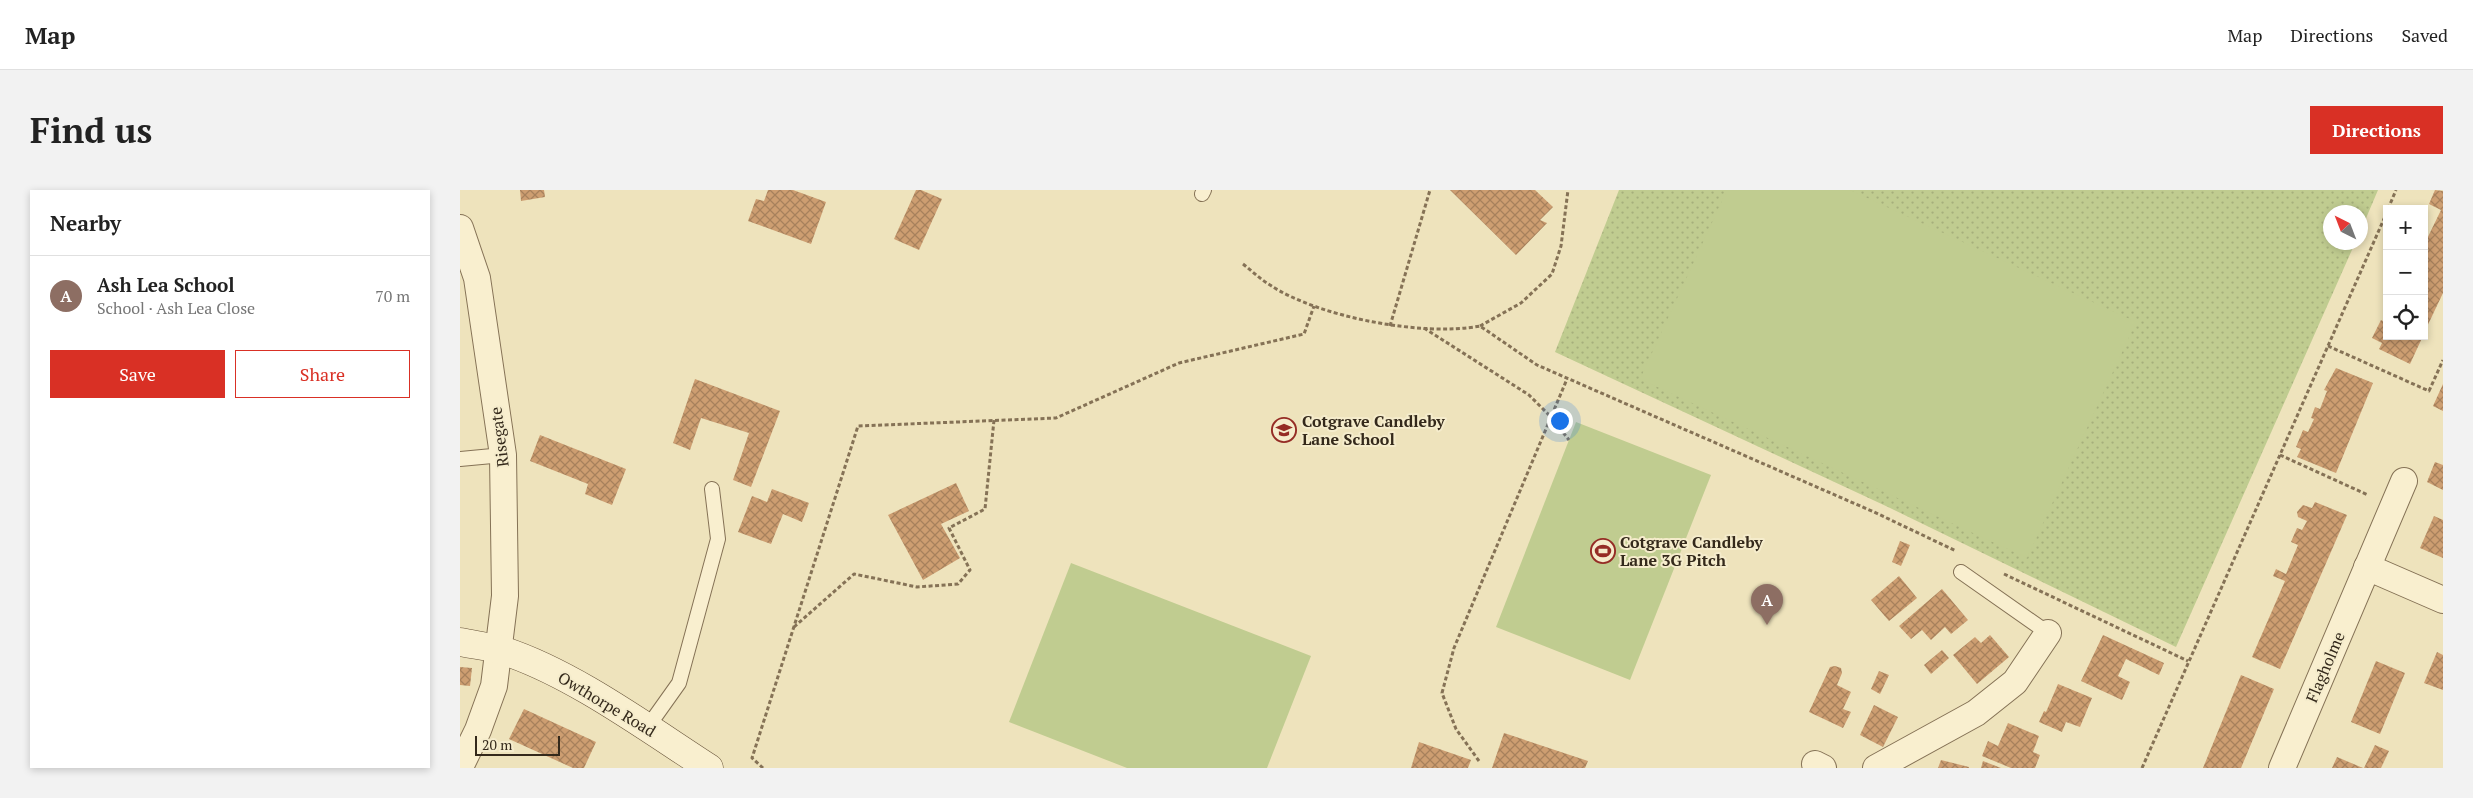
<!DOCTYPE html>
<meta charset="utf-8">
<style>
:root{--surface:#fff;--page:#f2f2f2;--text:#222;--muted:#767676;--line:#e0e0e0;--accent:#d93025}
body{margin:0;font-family:"PT Serif",serif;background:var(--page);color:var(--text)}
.controls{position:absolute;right:15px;top:15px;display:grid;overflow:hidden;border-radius:0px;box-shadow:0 2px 8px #0003}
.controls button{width:45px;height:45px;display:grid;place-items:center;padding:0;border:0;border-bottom:1px solid var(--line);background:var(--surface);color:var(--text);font:25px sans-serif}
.compass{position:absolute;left:1863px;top:15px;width:45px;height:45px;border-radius:50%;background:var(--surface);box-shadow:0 2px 8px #0003;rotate:318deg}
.scale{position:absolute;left:15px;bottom:12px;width:85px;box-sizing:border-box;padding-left:5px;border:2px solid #34291b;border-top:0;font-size:14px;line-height:18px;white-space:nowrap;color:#34291b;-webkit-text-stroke:4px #f5eccc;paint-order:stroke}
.you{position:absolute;left:1099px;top:230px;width:18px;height:18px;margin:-12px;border:4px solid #fff;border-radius:50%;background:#1a73e8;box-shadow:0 0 0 8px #1a73e833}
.badge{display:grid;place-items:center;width:32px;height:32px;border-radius:50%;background:var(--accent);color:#fff;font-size:16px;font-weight:700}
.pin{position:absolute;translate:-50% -41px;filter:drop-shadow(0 1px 2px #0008)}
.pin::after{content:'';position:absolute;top:26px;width:18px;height:15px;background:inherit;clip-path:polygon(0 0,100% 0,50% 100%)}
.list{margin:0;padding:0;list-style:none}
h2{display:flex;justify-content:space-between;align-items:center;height:65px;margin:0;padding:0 20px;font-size:21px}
h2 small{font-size:16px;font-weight:400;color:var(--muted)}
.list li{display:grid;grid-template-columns:32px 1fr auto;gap:15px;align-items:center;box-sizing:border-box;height:80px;padding:0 20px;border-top:1px solid var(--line)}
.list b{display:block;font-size:19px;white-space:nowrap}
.list p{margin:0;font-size:16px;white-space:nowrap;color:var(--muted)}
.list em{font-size:16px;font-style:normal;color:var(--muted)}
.actions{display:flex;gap:10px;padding:15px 20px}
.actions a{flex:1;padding:11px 0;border:1px solid var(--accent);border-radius:0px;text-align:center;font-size:18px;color:var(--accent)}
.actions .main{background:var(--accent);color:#fff}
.icon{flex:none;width:28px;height:28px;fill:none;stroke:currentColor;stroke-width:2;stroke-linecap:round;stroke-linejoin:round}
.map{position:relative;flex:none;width:1983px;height:578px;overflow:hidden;border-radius:0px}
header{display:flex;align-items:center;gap:30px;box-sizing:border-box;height:70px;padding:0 25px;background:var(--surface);border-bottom:1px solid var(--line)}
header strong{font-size:24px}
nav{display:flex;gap:28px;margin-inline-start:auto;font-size:18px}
.intro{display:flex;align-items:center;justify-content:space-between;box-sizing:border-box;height:120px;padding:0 30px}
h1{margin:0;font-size:35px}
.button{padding:12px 22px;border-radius:0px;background:var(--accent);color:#fff;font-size:18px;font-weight:700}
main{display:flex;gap:30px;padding:0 30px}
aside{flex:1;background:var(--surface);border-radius:0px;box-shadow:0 2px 8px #0003}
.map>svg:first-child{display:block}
</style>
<header>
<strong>Map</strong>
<nav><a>Map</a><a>Directions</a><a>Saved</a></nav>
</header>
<div class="intro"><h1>Find us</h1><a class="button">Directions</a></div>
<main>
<aside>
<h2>Nearby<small></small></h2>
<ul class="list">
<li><span class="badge" style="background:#8d6e63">A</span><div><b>Ash Lea School</b><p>School · Ash Lea Close</p></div><em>70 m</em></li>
</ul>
<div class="actions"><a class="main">Save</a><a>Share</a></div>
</aside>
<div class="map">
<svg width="1983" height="578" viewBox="0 0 1983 578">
<defs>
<pattern id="grass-dots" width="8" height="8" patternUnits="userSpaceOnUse" patternTransform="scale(1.25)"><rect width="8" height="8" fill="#c0cc90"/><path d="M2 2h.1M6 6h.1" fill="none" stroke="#a6af7c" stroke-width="1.8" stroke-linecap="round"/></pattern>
<pattern id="building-cross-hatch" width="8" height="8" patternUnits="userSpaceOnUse" patternTransform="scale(1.25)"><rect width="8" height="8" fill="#cd9e71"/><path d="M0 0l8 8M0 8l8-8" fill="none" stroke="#a7815c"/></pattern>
</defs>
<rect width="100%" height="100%" fill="#eee3bc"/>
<path fill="url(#grass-dots)" d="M1159,0H1918L1901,40L1900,22H1870V52L1895,53L1716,457L1428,317L1095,162Z"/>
<g fill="#c0cc90">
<path d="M1267,0H1390L1676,132L1567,368L1180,189Z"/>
<path d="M1116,232L1251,285L1170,490L1036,437Z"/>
<path d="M611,373L851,466L807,578H667L549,532Z"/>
</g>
<g fill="url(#building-cross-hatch)">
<path d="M60,0H84L85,7L61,11Z"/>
<path d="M308,0H333L366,12L351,54L288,31L296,9L304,11Z"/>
<path d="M456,0H461L482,9L459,60L434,49Z"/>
<path d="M990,0H1075L1093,17L1080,30L1087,33L1056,65Z"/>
<path d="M1975,0L1983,1V103L1964,143V55L1981,20L1969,14Z"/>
<path d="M1921,130L1927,133V146H1963L1950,174L1919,159L1922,153L1912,148Z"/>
<path d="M1876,178L1913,193L1876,283L1837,267L1841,259L1836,257L1843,240L1848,242L1854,229L1851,228L1855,217L1860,219L1867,201L1864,200Z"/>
<path d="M235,189L320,221L291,297L273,290L289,243L241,228L230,260L213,253Z"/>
<path d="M1983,194V221L1973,216Z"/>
<path d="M80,245L166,279L152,315L125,304L128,294L70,271Z"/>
<path d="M1975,272L1983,275V300L1967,292Z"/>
<path d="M496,293L509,321L481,334L500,368L463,390L428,325Z"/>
<path d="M312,299L349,313L342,332L323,324L311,354L278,342L292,306L307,312Z"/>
<path d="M1855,312L1887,325L1820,479L1792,467L1825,391L1813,386L1816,379L1826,384L1838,355L1831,352L1837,338L1842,340L1847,331L1838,327L1837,322L1843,315L1852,318Z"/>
<path d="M1974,326L1983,330V368L1960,358Z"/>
<path d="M1440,351L1450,355L1441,376L1432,372Z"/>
<path d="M1439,386L1457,408L1429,431L1411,410Z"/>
<path d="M1482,399L1508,430L1491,444L1485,437L1471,450L1462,440L1451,449L1439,436Z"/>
<path d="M1530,445L1549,467L1517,494L1493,465L1515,447L1521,453Z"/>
<path d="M1643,445L1704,473L1699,485L1666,469L1658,486L1670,492L1662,510L1621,491Z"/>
<path d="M1482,460L1489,468L1471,484L1464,475Z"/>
<path d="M1977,462L1983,465V500L1964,493Z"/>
<path d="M1916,471L1945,483L1920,544L1891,532Z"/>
<path d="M1375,476L1381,478L1382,483L1377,495L1391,502L1383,519L1391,522L1383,538L1349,522L1370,477Z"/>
<path d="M0,477L12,478L10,496L0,495Z"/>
<path d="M1419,481L1429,485L1420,504L1411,499Z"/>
<path d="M1781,485L1814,499L1781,578H1743Z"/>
<path d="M1598,494L1632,508L1620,537L1606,532L1602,542L1579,532L1584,521L1586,522Z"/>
<path d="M1414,515L1438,527L1423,557L1400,545Z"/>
<path d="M64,519L136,552L124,578H113L49,549Z"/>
<path d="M1548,533L1579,546L1573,562L1580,565L1575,578H1551L1522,566L1528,551L1538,556Z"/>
<path d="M1044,543L1128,571L1125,578H1032Z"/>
<path d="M959,552L1011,570L1008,578H951Z"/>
<path d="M1915,555L1929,561L1921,578H1904Z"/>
<path d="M1877,567L1903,578H1872Z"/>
<path d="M1481,570L1509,577V578H1478Z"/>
<path d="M1523,571L1541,578H1521Z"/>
</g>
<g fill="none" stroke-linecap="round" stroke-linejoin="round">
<defs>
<g id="lane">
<path d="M742,4L744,0"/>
<path d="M0,269L43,265"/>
<path d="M1501,382L1588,443"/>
<path d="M187,538L219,493L258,349L252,299"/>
</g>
<g id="street">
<path d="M0,38L17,88L43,265L45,406L34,496L18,540L2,573L0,574"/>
<path d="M1907,377L1983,410"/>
<path d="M1355,574L1363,578"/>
<path d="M1416,578L1516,523L1555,492L1588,443"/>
<path d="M1822,578L1944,291"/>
</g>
<path id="secondary" d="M0,452C13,455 28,456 41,460C111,482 187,538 249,578"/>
</defs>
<use href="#lane" stroke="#857256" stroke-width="16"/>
<use href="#street" stroke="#857256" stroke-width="28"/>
<use href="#secondary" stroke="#675339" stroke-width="29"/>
<g stroke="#857256" stroke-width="3" stroke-dasharray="4 2.5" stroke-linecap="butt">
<path d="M1928,19L1936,0"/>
<path d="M783,74C792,81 800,89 810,95C858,127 963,147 1020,136L1077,175L1414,322L1496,361"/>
<path d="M930,136L970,0"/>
<path d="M1020,136L1061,113L1092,84L1101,56L1108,0"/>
<path d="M964,138L1069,205L1091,227L1109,250"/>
<path d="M1868,156L1969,201L1983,170"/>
<path d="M1820,265L1908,305"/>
<path d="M1544,384L1728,471"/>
<path d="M334,437L394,384L457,397L498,394L510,380L489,338L525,319L534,230"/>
<path d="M1019,571L996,539L982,503L994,458L1107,189"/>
<path d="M303,578L292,568L398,236L596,228L719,173L844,144L854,116"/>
<path d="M1682,578L1927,22"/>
</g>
<use href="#lane" stroke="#f9efcf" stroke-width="14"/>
<use href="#street" stroke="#f9efcf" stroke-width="26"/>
<use href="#secondary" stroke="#f9efcf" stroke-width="28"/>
</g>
<defs>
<symbol id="school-ring" viewBox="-11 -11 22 22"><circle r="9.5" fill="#f5eccc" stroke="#952c25" stroke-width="1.5"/><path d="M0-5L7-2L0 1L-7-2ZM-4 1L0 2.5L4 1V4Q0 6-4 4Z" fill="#952c25"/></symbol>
<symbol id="stadium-ring" viewBox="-11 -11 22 22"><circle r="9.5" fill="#f5eccc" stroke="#952c25" stroke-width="1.5"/><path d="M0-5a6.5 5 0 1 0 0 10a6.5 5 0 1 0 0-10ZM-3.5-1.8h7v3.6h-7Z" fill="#952c25"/></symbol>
</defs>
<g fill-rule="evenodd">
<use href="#school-ring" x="810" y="226" width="28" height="28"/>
<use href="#stadium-ring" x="1129" y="347" width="28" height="28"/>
</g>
<g text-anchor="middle" stroke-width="4" stroke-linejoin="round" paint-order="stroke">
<g font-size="16" font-weight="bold" fill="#34291b" stroke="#f5eccc" text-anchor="start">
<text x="842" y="237">Cotgrave Candleby<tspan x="842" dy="18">Lane School</tspan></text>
<text x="1160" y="358">Cotgrave Candleby<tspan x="1160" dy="18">Lane 3G Pitch</tspan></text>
</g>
<g font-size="16" fill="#34291b" stroke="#f5eccc">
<text transform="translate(39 247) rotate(-97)" y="6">Risegate</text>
<text transform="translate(1865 477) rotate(-67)" y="6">Flagholme</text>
<text transform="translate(147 514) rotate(31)" y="6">Owthorpe Road</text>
</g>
</g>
</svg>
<div class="controls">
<button>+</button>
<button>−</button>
<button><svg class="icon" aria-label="locate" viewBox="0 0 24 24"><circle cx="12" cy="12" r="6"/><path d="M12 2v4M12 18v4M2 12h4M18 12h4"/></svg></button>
</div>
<svg class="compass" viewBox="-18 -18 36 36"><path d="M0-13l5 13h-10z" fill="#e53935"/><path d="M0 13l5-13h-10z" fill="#767676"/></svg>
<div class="scale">20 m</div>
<div class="you"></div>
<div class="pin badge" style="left:1307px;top:435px;background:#8d6e63">A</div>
</div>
</main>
